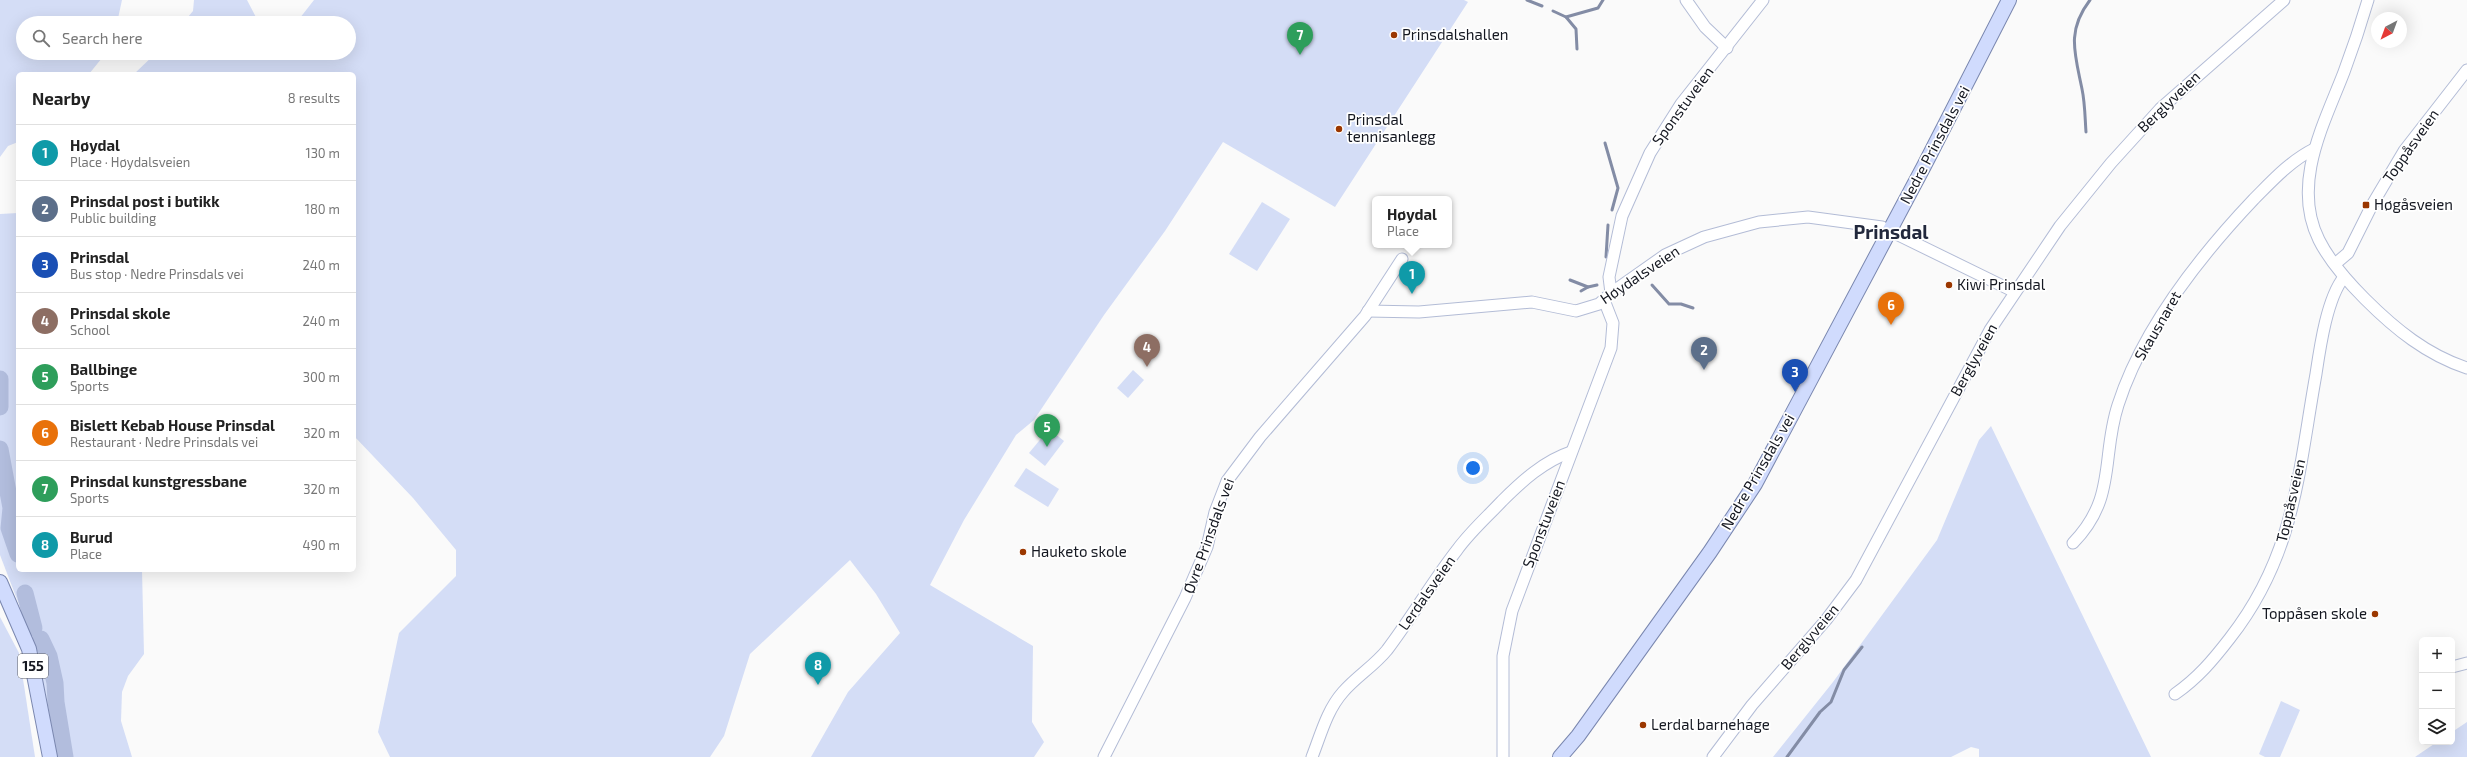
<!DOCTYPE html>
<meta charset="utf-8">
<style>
:root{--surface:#fff;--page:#f6f6f6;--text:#222;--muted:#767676;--line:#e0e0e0;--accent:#9b3700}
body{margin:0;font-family:"Exo 2",sans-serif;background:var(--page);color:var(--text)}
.controls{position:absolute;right:12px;bottom:12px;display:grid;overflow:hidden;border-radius:6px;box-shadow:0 4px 16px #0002}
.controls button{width:36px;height:36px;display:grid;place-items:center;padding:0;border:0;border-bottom:1px solid var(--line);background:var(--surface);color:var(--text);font:20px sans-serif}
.compass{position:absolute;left:2371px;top:12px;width:36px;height:36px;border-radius:50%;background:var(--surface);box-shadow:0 4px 16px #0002;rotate:221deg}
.you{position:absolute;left:1473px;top:468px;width:14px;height:14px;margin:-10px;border:3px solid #fff;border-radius:50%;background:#1a73e8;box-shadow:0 0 0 6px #1a73e833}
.badge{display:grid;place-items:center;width:26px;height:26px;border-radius:50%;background:var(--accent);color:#fff;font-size:13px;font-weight:700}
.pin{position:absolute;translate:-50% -33px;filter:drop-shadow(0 1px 2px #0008)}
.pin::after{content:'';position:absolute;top:21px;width:14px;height:12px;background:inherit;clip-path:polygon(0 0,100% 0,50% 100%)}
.popup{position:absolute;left:1372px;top:196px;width:80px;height:52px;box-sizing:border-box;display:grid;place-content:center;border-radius:6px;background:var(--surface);filter:drop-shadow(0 1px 3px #0005);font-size:13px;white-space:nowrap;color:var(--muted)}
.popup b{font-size:15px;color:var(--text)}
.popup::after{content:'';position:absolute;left:50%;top:100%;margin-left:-8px;border:8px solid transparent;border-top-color:var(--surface)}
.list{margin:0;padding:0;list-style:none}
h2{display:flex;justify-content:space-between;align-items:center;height:52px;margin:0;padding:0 16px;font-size:17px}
h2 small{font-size:13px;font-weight:400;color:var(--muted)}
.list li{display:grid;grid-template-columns:26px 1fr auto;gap:12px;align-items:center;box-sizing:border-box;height:56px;padding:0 16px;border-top:1px solid var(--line)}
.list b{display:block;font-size:15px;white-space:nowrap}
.list p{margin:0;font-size:13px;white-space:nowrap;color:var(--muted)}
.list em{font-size:13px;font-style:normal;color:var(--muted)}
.icon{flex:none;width:22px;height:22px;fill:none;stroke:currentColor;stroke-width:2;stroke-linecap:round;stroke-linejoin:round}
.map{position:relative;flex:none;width:2467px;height:757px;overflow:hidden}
.search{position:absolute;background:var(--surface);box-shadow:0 4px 16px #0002;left:16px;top:16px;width:340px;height:44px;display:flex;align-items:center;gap:10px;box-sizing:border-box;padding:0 14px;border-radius:22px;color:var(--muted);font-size:15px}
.panel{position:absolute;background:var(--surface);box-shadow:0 4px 16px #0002;left:16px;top:72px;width:340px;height:500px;border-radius:6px}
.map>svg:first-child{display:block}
</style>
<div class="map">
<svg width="2467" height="757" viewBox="0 0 2467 757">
<rect width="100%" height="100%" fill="#fafafa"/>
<g fill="#d4ddf6">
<path d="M0,0H122L117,23H23V53H106L89,74H18V142L8,146L0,157Z"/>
<path d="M194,0H247L259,23H183L193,11Z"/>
<path d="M314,0H1464L1468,2L1335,207L1223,142L1165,231L1104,315L1034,420L1016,435L964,520L930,585L1033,646L1032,722L1044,742L1034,757H811L848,692L900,633L876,594L850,560L750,654L724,736L710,757H390L378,732L399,633L456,576V550L413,498L354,436V74H134L156,53H349V23H296Z"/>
<path d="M1262,202L1290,219L1257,271L1229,254Z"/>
<path d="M18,213V570H142L144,654L128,676L122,692L121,721L132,757H55L46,696L33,641L0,555V214Z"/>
<path d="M1133,370L1144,380L1128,398L1117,388Z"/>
<path d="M1991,426L2151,757H1979V749L1971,747L1951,757H1773L1833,682L1937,540L1979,440Z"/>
<path d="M1049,429L1064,441L1045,466L1029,453Z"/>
<path d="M1026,468L1059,489L1048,507L1014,486Z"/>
<path d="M0,617L19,653L35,757H0Z"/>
<path d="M2281,701L2300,710L2280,757H2265L2259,754Z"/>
<path d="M2467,722V757H2415L2437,742H2452V732Z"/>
</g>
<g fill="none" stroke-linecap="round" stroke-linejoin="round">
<g stroke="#838ca5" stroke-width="3">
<path d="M1527,0L1542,6"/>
<path d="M1553,11L1566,17L1576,29L1577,49"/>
<path d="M1566,17L1598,8L1603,0"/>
<path d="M2086,132C2085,118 2085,103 2082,89C2075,54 2066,31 2090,0"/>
<path d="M1605,143L1618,188L1612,210"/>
<path d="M1606,257L1608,225"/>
<path d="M1570,280L1588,287L1597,285"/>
<path d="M1652,285L1669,304H1681L1693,308"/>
<path d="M1581,291L1588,287"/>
<path d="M1787,757L1820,712L1831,702L1844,670L1862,647"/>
</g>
<g stroke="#b2bddd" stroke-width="17">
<path d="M0,379V407"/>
<path d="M0,449L11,508L9,528L18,554"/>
<path d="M25,593L34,628"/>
<path d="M41,639L49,656L55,683L56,702L65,757"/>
</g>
<defs>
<g id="minor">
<path d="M1686,0L1705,27L1727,48"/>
<path d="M2368,0C2361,24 2353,48 2344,72C2324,124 2291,184 2319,240C2330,262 2348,282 2365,299C2395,329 2427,355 2467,368"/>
<path d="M2335,264L2348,253L2372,205L2404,151L2467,70"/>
<path d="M1611,293L1609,277L1622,216L1650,153L1681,104L1763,0"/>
<path d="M1368,311L1419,312L1532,302L1576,311L1599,304L1611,293L1665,255L1704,237L1759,222L1808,217L1882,227L2015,292"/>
<path d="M2073,543C2117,498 2101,457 2118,405C2142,330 2200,256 2254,199C2272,181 2290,161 2314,149"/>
<path d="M2452,667L2467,663"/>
<path d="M2175,694C2198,678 2213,660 2230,638C2295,555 2298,474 2316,374C2320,347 2327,298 2344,277"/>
<path d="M1104,757L1185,598L1207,547L1215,512L1227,481L1260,437L1365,316L1402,259"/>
<path d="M1312,757C1321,734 1327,710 1343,692C1357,676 1374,666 1387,650C1412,617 1432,582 1457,550C1470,532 1487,517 1502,501C1522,481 1544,461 1571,452"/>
<path d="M1503,757V656L1512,611L1611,348L1613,323L1604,300"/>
<path d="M1713,757L1752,705L1826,620L1856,580L1990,330L2060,226L2111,163L2160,109L2284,0"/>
</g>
<g id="major">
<path d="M0,582L29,649L50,757"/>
<path d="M1560,757L1578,736L1710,552L1755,484L1924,166L2009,0"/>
</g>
</defs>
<use href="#minor" stroke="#b3bcd6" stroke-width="13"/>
<use href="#major" stroke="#7a87af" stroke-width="16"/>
<use href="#minor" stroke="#fff" stroke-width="11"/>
<use href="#major" stroke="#d0dbfd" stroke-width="14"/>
</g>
<g fill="#9b3700" stroke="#fff" stroke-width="1.5">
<circle cx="1394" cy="35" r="4"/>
<circle cx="1339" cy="129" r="4"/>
<rect x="2362" y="201" width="8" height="8" rx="2"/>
<circle cx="1949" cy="285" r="4"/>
<circle cx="1023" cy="552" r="4"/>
<circle cx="2375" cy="614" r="4"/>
<circle cx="1643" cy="725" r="4"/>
</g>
<g text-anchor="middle" stroke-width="3.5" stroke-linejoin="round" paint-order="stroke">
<rect fill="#fff" stroke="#5b5d64" stroke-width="1" x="18" y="654" width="30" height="24" rx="3"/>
<g font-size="14" font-weight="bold" fill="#151821">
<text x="33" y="671">155</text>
</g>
<g font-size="15" fill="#151821" stroke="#fff" text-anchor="start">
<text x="1402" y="40">Prinsdalshallen</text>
<text x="1347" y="125">Prinsdal<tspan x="1347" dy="17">tennisanlegg</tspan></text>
<text x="2374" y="210">Høgåsveien</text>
<text x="1957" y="290">Kiwi Prinsdal</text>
<text x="1031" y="557">Hauketo skole</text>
<text x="2367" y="619" text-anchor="end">Toppåsen skole</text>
<text x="1651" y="730">Lerdal barnehage</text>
</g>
<g font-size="15" fill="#151821" stroke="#fff">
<text transform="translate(2169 102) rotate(-44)" y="5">Berglyveien</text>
<text transform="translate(1683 106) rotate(-54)" y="5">Sponstuveien</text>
<text transform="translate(1935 145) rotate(-62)" y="5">Nedre Prinsdals vei</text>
<text transform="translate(2411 146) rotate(-55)" y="5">Toppåsveien</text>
<text transform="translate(1640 275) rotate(-34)" y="5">Høydalsveien</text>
<text transform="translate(2158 326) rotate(-60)" y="5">Skausnaret</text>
<text transform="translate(1974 360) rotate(-61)" y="5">Berglyveien</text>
<text transform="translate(1758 472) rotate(-60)" y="5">Nedre Prinsdals vei</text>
<text transform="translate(2291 501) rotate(-77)" y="5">Toppåsveien</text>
<text transform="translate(1544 524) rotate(-69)" y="5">Sponstuveien</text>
<text transform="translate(1209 536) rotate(-70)" y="5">Øvre Prinsdals vei</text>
<text transform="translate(1427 593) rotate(-55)" y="5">Lerdalsveien</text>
<text transform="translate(1810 637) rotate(-50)" y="5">Berglyveien</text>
</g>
<g font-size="19" font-weight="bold" fill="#22283c" stroke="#fff">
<text x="1891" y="239">Prinsdal</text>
</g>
</g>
</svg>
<div class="controls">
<button>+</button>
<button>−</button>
<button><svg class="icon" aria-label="layers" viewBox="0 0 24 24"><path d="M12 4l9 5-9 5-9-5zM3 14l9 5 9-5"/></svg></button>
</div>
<svg class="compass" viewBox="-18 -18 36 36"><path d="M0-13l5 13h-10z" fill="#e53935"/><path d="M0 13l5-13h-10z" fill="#767676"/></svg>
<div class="you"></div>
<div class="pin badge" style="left:1412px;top:294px;background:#0f9aa8">1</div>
<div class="popup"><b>Høydal</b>Place</div>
<div class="pin badge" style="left:1704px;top:370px;background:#5c6f8a">2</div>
<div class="pin badge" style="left:1795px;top:392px;background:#1a4fb4">3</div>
<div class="pin badge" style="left:1147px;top:367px;background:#8d6e63">4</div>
<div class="pin badge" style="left:1047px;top:447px;background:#2e9e5b">5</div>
<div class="pin badge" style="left:1891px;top:325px;background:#e8710a">6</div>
<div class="pin badge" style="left:1300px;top:55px;background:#2e9e5b">7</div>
<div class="pin badge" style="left:818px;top:685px;background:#0f9aa8">8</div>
<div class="search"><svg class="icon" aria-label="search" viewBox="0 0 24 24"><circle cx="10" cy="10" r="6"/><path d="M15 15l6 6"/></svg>Search here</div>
<section class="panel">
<h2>Nearby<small>8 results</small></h2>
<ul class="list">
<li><span class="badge" style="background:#0f9aa8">1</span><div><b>Høydal</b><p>Place · Høydalsveien</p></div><em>130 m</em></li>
<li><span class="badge" style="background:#5c6f8a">2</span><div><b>Prinsdal post i butikk</b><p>Public building</p></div><em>180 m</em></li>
<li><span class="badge" style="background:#1a4fb4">3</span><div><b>Prinsdal</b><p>Bus stop · Nedre Prinsdals vei</p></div><em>240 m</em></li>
<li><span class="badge" style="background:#8d6e63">4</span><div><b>Prinsdal skole</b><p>School</p></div><em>240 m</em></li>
<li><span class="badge" style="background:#2e9e5b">5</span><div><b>Ballbinge</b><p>Sports</p></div><em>300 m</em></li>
<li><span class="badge" style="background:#e8710a">6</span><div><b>Bislett Kebab House Prinsdal</b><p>Restaurant · Nedre Prinsdals vei</p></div><em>320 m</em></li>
<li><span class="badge" style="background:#2e9e5b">7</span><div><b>Prinsdal kunstgressbane</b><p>Sports</p></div><em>320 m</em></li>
<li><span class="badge" style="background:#0f9aa8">8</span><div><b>Burud</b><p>Place</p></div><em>490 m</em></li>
</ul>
</section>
</div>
